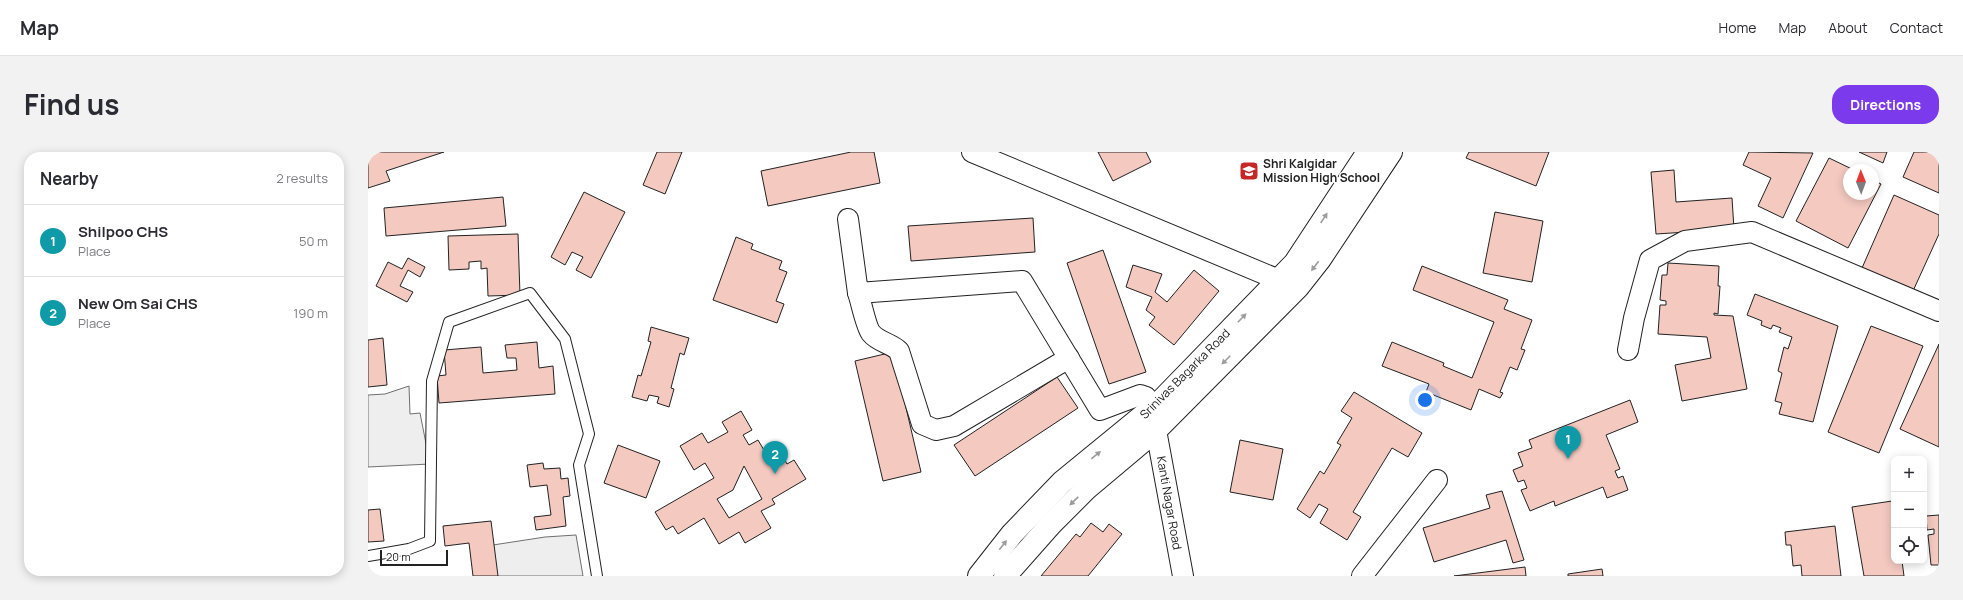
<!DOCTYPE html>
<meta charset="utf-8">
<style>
:root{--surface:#fff;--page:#f2f2f3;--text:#2b2b33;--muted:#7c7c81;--line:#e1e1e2;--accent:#7c3aed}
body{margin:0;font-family:Manrope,sans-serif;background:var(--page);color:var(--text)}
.controls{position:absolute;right:12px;bottom:12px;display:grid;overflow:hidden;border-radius:8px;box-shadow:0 2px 10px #0003}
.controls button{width:36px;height:36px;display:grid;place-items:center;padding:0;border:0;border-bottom:1px solid var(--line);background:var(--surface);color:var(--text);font:20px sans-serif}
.compass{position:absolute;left:1475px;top:12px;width:36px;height:36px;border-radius:50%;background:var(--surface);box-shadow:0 2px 10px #0003;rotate:359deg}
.scale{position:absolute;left:12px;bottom:10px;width:68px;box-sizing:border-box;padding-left:4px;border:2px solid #222;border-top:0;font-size:11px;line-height:14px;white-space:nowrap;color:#222;-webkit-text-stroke:3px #fff;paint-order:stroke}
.you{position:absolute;left:1057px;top:248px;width:14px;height:14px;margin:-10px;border:3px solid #fff;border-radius:50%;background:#1a73e8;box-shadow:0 0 0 6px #1a73e833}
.badge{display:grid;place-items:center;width:26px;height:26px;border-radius:50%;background:var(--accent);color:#fff;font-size:13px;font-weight:700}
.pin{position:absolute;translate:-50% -33px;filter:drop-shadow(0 1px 2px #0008)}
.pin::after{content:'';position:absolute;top:21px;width:14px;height:12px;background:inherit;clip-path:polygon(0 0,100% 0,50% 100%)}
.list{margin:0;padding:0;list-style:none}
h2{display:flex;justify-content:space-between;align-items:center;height:52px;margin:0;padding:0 16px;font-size:17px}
h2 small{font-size:13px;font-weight:400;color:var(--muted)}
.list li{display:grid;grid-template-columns:26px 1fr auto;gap:12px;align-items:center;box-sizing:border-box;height:72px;padding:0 16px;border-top:1px solid var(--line)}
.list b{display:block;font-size:15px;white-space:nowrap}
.list p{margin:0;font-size:13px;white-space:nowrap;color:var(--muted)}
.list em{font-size:13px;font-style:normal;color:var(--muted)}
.icon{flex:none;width:22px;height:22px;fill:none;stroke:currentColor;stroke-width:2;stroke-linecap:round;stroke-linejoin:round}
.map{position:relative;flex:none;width:1571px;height:424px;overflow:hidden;border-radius:16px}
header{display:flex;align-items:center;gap:24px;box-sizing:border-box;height:56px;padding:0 20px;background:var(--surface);border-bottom:1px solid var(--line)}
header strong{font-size:19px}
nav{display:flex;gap:22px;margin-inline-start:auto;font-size:14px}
.intro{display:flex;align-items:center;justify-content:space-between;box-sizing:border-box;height:96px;padding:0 24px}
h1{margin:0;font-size:28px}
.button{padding:10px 18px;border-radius:16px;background:var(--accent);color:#fff;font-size:14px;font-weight:700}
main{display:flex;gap:24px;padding:0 24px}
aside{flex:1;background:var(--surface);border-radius:16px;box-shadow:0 2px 10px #0003}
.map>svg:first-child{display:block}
</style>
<header>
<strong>Map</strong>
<nav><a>Home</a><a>Map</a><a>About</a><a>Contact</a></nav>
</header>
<div class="intro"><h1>Find us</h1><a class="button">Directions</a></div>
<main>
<aside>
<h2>Nearby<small>2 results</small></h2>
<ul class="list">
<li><span class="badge" style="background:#0f9aa8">1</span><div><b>Shilpoo CHS</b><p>Place</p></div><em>50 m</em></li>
<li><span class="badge" style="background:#0f9aa8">2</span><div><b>New Om Sai CHS</b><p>Place</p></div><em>190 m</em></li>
</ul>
</aside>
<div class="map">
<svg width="1571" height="424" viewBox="0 0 1571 424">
<rect width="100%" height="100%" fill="#fff"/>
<g fill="#eee" stroke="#6f6f6f">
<path d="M41,234L42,262L52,261L62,312L0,315V243L17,242Z"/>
<path d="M208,383L215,424H124L125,393L177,385Z"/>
</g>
<g fill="#f3c9c0" stroke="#222" fill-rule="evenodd">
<path d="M3,0H76L18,19L22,29L0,36V1Z"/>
<path d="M289,0H314L297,42L275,33Z"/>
<path d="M483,0H506L512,31L400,54L393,19Z"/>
<path d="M730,0H778L783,10L745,29Z"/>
<path d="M1101,0H1181L1168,34L1098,6Z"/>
<path d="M1381,0L1445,1L1415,66L1390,54L1403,26L1375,13Z"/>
<path d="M1491,0H1519L1515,11Z"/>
<path d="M1546,0H1571V41L1535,25Z"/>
<path d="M1461,6L1486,18H1481V42H1505V28L1513,32L1480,96L1428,69Z"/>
<path d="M1306,18L1308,50L1364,46L1366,77L1288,82L1283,20Z"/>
<path d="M216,40L257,60L223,126L208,118L215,105L204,100L197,113L183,105Z"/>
<path d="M1526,43L1571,63V82L1545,139L1494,116Z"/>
<path d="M135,45L138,74L18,84L16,56Z"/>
<path d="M1127,60L1175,69L1164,130L1115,121Z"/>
<path d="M665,66L667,100L543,109L540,74Z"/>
<path d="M150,82L152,143L120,144L119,116L113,117V109L101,110V117L81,118L80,84Z"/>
<path d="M368,85L385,92L383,97L414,109L411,117L419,120L408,149L416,152L409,171L345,148Z"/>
<path d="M735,98L778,220L741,232L699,111Z"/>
<path d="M40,106L57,115L52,125L40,118L32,134L45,140L39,150L8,134L20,110L34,117Z"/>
<path d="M1300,111L1351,114L1350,134H1352L1350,162L1346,161V163L1365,164L1379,237L1314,249L1307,213L1343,206L1339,185L1290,182L1292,153H1298V149L1292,148L1294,123H1299Z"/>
<path d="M765,113L794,122L787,140L799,150L826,118L851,139L806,193L781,173L787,165L778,158L784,145L758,135Z"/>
<path d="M1054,114L1140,148L1136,157L1164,168L1153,197L1157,198L1149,218L1142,215L1132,240L1135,241L1132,246L1111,237L1103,258L1058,240L1061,232L1014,214L1024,190L1076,211L1075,214L1104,226L1126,170L1045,138Z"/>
<path d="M1387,142L1470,174L1445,270L1411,262L1414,251L1407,249L1414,221L1410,219L1416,195L1420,197L1424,185L1411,180L1413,176L1405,173L1403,177L1393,173L1394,169L1379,163Z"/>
<path d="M1503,174L1555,194L1511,301L1460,280Z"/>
<path d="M283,175L321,186L316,203L312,201L303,236L306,237L301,255L289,251L291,245L281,243L279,249L264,245L270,223L273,224L283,190L280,189Z"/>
<path d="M15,186L19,233L0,235V188Z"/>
<path d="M169,190L171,216L185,214L187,242L71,251L69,224L78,223L76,198L113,195L115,221L149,218L148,206H139L137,193Z"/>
<path d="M1571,192V295L1532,277Z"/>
<path d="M525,200L553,320L515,329L487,209Z"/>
<path d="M689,225L710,256L607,324L586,293Z"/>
<path d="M986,240L1054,281L1040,305L1024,296L985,360L993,365L979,388L952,371L960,357L951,352L942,366L929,357L952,319L956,322L973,293L969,291L984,266L973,259Z"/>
<path d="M1262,248L1270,270L1238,283L1252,317L1247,319L1250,326L1255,324L1260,338L1239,346L1235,335L1187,354L1186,349L1162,359L1153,338L1159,336L1156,328L1150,330L1145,318L1155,314L1150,301L1164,296L1161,288Z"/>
<path d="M373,259L384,278L375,283L381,293L390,288L403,310L414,303L419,312L426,308L438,327L404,347L407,352L393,359L403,376L377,391L371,380L351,392L336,366L310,382L305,374L298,378L287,360L346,326L337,311L326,318L312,294L334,281L340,291L360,280L354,270ZM376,314L394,347L361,366L349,347L365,338Z"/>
<path d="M872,288L915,297L905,348L862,340Z"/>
<path d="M250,293L292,309L278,346L236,331Z"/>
<path d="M175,311L176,317L192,316L193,327L200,326L202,344L195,345L198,374L168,378L166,365L183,363L179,333L162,335L159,313Z"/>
<path d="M1134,339L1156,408L1145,411L1138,388L1066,410L1055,376L1122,356L1118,343Z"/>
<path d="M1524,349L1526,363V409H1534L1536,424H1496L1484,355Z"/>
<path d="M12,357L16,389L0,390V358Z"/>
<path d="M1571,363V413H1563L1560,383L1566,382V377L1559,378L1558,364Z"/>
<path d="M123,369L130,424H105L101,391L77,394L75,374Z"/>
<path d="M723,371L735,380L741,372L754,382L720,424H673L708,382L712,385Z"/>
<path d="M1467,374L1473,424H1434L1433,413L1425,414L1423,393H1418L1417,380Z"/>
<path d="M1157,415L1158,424H1086Z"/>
<path d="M1234,417L1235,424H1200V422Z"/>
</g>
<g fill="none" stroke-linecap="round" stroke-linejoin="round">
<defs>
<path id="lane" d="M0,404L41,397L62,389L64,229L81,170L162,141L197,187L221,282L211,313L229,424"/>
<g id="street">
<path d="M604,0L911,128"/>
<path d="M480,67L490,141L654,129L732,258L772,243L778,245L785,255"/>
<path d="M490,141C493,149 498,175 503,181C510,190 523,191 531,199L554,272L568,278L586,274L701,206"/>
<path d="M1260,198L1266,166L1282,108L1317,89L1384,80L1571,159"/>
<path d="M788,278L815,424"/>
<path d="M994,424L1069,328"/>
</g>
<g id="secondary">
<path d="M611,424L644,382L694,330L793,249L927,111L1000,0"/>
<path d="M637,424L683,372L719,336L788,278L930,135L952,107L1023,0"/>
</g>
</defs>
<use href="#lane" stroke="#222" stroke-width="12"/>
<use href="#street" stroke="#222" stroke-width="22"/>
<use href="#secondary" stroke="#222" stroke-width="24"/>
<use href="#lane" stroke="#fff" stroke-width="10"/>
<use href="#street" stroke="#fff" stroke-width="20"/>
<use href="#secondary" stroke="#fff" stroke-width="22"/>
</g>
<defs><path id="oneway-solid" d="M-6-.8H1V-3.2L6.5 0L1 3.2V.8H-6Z"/></defs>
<g fill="#9c9c9c">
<use href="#oneway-solid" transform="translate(956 66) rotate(-57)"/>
<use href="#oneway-solid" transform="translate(947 114) rotate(127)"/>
<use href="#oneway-solid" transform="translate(874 166) rotate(-46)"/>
<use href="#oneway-solid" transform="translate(858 208) rotate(135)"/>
<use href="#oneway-solid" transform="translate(728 303) rotate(-39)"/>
<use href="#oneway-solid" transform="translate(706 349) rotate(136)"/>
<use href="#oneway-solid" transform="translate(635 393) rotate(-52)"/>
</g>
<defs>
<symbol id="school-square" viewBox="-11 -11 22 22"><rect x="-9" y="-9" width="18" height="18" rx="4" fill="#c62828" stroke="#fff"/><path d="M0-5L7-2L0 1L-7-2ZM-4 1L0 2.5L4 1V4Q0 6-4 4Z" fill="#fff"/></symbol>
</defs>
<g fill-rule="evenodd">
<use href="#school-square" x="870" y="8" width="22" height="22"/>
</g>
<g text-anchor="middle" stroke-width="3" stroke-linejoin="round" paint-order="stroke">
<g font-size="12" font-weight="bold" fill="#222" stroke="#fff" text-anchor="start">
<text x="895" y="16">Shri Kalgidar<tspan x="895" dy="14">Mission High School</tspan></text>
</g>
<g font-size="12" fill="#222" stroke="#fff">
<text transform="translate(817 222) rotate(-45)" y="4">Srinivas Bagarka Road</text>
<text transform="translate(801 351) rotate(80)" y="4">Kanti Nagar Road</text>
</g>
</g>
</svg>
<div class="controls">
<button>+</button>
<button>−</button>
<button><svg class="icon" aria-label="locate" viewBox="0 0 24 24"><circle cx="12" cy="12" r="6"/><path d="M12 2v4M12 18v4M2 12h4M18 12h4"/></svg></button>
</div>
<svg class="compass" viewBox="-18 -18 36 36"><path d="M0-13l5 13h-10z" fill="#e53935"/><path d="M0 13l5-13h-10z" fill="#7c7c81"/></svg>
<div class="scale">20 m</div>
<div class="you"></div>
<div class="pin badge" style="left:1200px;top:307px;background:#0f9aa8">1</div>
<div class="pin badge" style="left:407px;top:322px;background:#0f9aa8">2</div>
</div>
</main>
